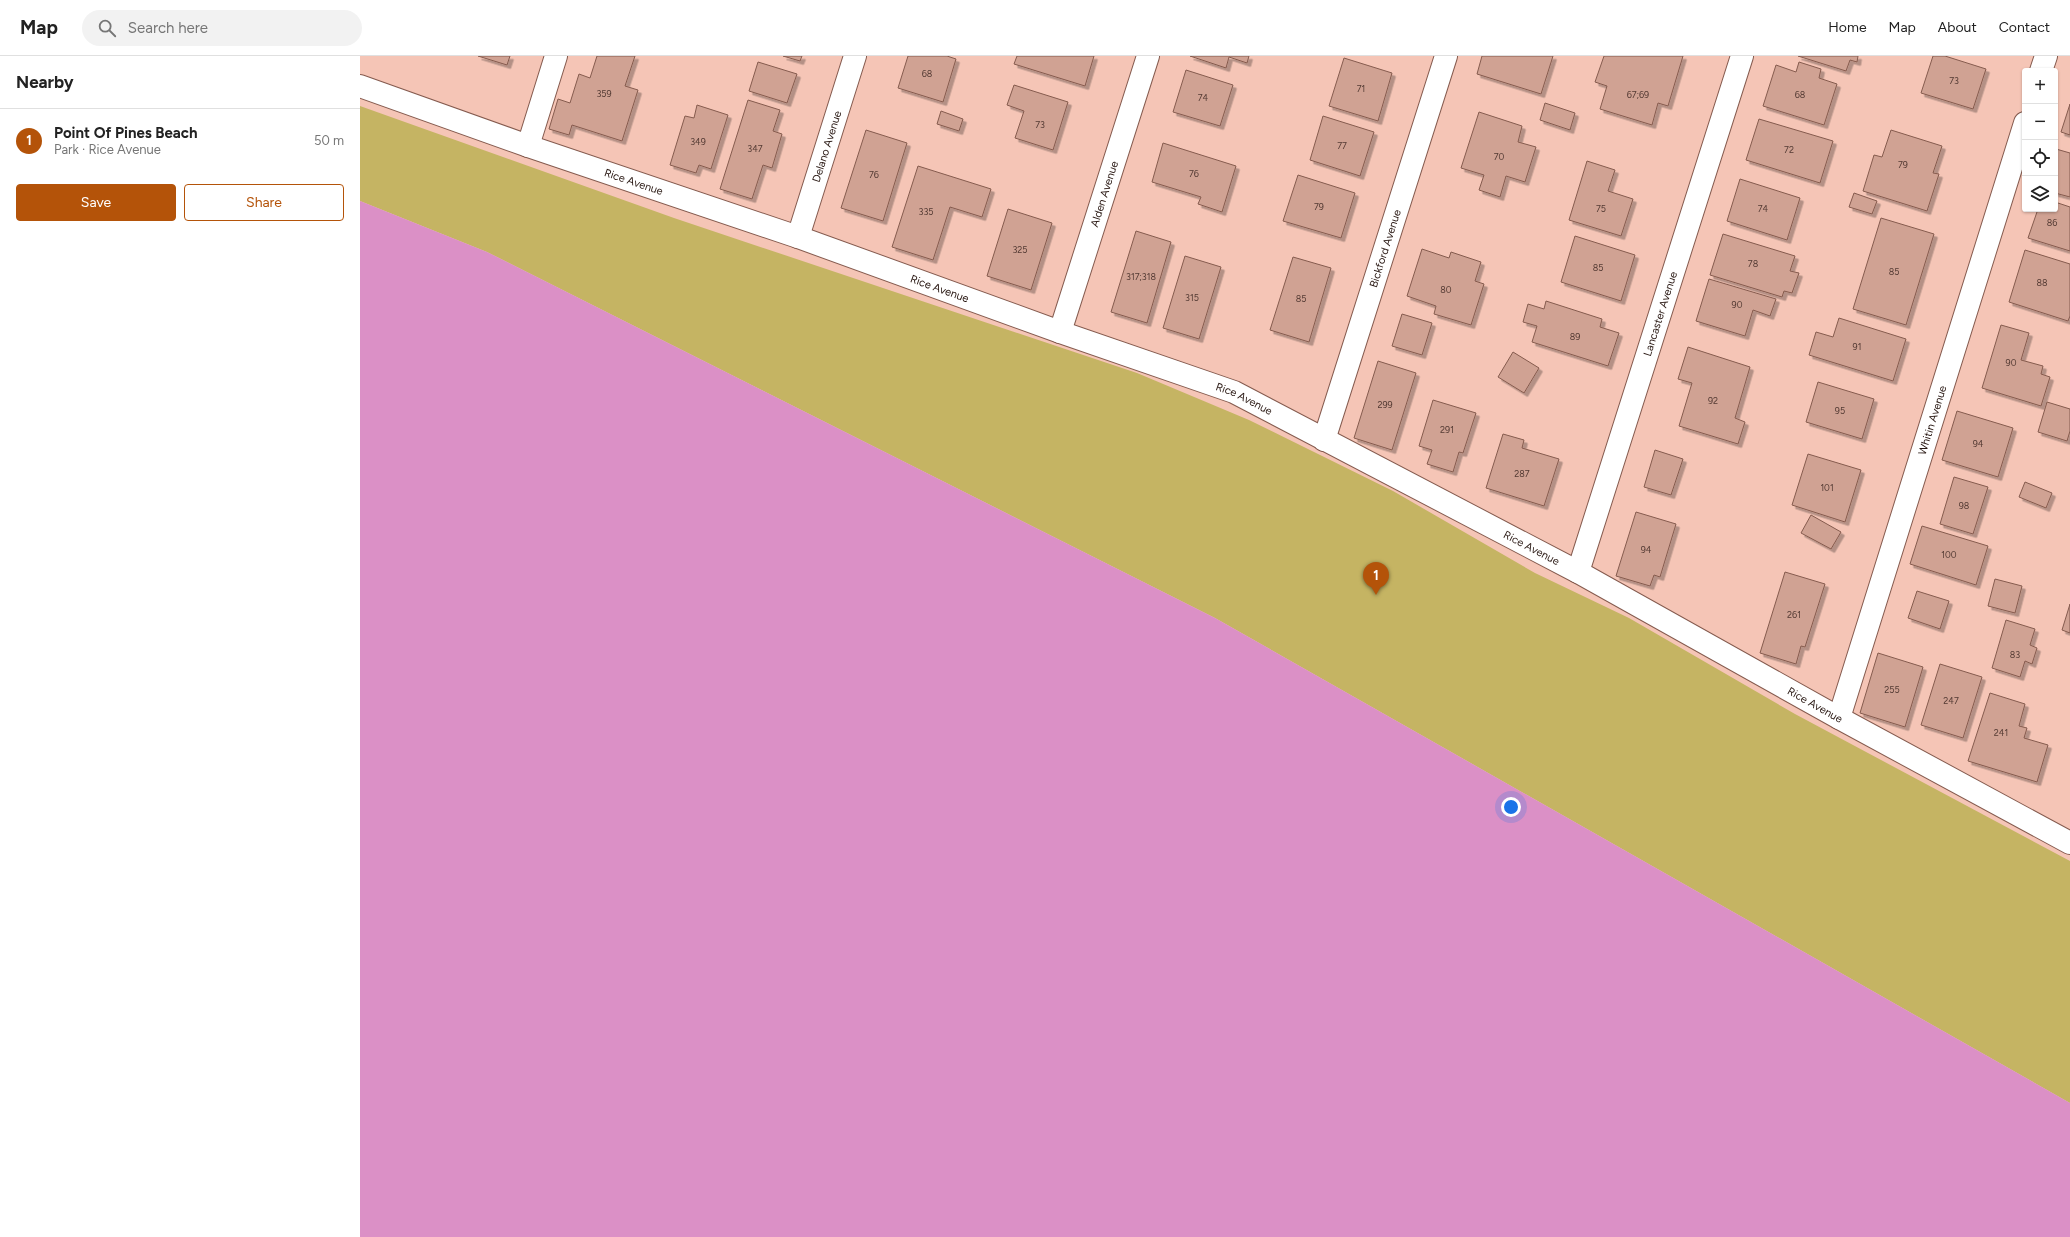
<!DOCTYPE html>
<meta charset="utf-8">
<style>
:root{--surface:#fff;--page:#f2f2f2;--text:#222;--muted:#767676;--line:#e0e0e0;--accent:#b45309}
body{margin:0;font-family:Figtree,sans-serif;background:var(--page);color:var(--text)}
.controls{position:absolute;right:12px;top:12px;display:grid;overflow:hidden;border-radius:4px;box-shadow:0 1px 3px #0004}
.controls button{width:36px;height:36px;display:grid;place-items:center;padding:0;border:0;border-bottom:1px solid var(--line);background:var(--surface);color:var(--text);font:20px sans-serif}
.you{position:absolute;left:1151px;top:751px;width:14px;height:14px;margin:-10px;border:3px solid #fff;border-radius:50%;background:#1a73e8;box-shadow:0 0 0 6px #1a73e833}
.badge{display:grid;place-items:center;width:26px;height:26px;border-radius:50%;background:var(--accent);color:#fff;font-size:13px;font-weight:700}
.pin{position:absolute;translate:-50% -33px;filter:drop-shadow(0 1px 2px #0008)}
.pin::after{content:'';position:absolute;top:21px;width:14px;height:12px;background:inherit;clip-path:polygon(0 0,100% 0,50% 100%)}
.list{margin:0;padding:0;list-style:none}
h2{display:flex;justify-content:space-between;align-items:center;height:52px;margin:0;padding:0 16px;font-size:17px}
h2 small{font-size:13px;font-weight:400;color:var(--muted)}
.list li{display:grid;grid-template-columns:26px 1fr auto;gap:12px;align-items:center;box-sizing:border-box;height:64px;padding:0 16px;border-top:1px solid var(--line)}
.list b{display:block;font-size:15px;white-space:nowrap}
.list p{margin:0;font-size:13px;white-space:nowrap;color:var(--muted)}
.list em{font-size:13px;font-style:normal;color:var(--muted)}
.actions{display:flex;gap:8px;padding:12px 16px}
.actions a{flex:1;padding:9px 0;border:1px solid var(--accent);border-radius:4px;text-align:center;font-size:14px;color:var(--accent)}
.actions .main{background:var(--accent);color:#fff}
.icon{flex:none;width:22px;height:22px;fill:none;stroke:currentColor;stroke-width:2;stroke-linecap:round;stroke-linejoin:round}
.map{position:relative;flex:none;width:1710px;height:1181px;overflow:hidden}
header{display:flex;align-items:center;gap:24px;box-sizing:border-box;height:56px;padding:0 20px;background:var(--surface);border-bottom:1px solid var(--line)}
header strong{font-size:19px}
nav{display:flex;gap:22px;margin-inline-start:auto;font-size:14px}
.search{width:280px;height:36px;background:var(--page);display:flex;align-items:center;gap:10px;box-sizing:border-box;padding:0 14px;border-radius:22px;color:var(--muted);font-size:15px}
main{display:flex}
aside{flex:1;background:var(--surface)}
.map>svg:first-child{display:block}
</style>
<header>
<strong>Map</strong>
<div class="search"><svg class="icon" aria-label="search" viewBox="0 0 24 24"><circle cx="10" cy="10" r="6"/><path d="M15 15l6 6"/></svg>Search here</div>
<nav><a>Home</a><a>Map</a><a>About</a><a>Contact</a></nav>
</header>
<main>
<aside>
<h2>Nearby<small></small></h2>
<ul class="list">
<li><span class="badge">1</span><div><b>Point Of Pines Beach</b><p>Park · Rice Avenue</p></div><em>50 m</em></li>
</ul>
<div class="actions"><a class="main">Save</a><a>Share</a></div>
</aside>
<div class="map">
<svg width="1710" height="1181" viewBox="0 0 1710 1181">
<defs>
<filter id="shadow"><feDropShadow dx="3.5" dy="3.5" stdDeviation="0" flood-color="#0004"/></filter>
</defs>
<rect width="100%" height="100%" fill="#f5c5b6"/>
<path fill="#c5b463" d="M0,50L314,162L777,317L889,364L1033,435L1175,517L1269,562L1435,658L1710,805V1047L855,562L127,196L0,145Z"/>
<path fill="#db90c6" d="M0,145L127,196L855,562L1710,1047V1181H0Z"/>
<g fill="#d0a293" stroke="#855b4e" filter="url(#shadow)">
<path d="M118,0H150L147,9Z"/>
<path d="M237,0H275L265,30L278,34L262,85L212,69L209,79L189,73L198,43L210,47L219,18L230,22Z"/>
<path d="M423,0H442L440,5Z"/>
<path d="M548,0H587L596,3L583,46L538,32Z"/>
<path d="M657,0H734L725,30L654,8Z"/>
<path d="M830,0H889L887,7L869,1L866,12Z"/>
<path d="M1122,0H1193L1181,38L1117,18Z"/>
<path d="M1244,0H1323L1308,50L1298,47L1292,69L1240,53L1247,30L1235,26Z"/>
<path d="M1438,0H1498L1497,6L1490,4L1486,15Z"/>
<path d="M1573,0H1585L1626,13L1613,53L1561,37Z"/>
<path d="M984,2L1032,17L1018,65L969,50Z"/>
<path d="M398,6L437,18L427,47L389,35Z"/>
<path d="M1439,6L1461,13L1459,22L1477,28L1464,69L1403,50L1416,9L1436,16Z"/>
<path d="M826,14L873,29L860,70L813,56Z"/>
<path d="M654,29L708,46L693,94L655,82L664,55L647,49Z"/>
<path d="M388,44L420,54L413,75L422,78L412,112L403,109L392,143L360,133Z"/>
<path d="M1185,47L1215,57L1210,74L1180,64Z"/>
<path d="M1710,48V79L1701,76Z"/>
<path d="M337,49L368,59L351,113L339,109L336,117L310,109L325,60L334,62Z"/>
<path d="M581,55L603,63L599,75L577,68Z"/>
<path d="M1119,56L1162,70L1158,86L1176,91L1165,126L1146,120L1140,141L1119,134L1124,119L1101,112Z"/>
<path d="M963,60L1014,76L1000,120L950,104Z"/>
<path d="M1399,63L1473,85L1460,127L1386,104Z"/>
<path d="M506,74L547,87L523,165L481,152Z"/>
<path d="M1531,74L1582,90L1573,117L1579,118L1567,155L1503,135L1514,99L1522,101Z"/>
<path d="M803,87L876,110L862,156L838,148L841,141L792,126Z"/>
<path d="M1696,93L1710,97V141L1695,137Z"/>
<path d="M1227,105L1255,114L1248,135L1273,143L1261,180L1209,164Z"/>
<path d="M558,110L631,133L622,161L590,151L573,204L532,191Z"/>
<path d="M938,119L995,137L981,182L923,165Z"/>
<path d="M1380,123L1440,142L1427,184L1367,165Z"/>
<path d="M1494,137L1517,145L1512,158L1489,151Z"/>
<path d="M1695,146L1710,151V195L1668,182L1678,153H1695Z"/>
<path d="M648,153L692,167L671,234L627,220Z"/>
<path d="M1521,162L1574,178L1546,269L1493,253Z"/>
<path d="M776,175L811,186L787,267L751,256Z"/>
<path d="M1363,178L1435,200L1430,215L1439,217L1432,237L1424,235L1422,241L1350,219Z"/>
<path d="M1215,180L1275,199L1261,245L1201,226Z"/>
<path d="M1062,193L1089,202L1091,196L1121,206L1115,225L1124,228L1111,269L1074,258L1076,250L1047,240Z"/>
<path d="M1665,194L1710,208V260L1708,265L1649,246Z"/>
<path d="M825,200L861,211L839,283L803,272Z"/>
<path d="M933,201L971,212L949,286L910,274Z"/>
<path d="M1349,223L1416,243L1410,260L1393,254L1385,280L1336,265Z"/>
<path d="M1186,245L1242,263L1240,271L1259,277L1248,310L1172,286L1177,270L1163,266L1168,248L1184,253Z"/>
<path d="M1042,258L1072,267L1062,299L1032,290Z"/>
<path d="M1479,262L1546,283L1533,325L1449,299L1456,276L1473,281Z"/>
<path d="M1641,269L1669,277L1661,304L1683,310L1681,318L1690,321L1681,350L1622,332Z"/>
<path d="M1328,291L1390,311L1375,362L1385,366L1378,388L1319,370L1332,327L1318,323Z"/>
<path d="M1153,296L1179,312L1164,337L1138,321Z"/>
<path d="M1018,305L1056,317L1032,394L994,382Z"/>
<path d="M1458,326L1514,343L1502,383L1446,366Z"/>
<path d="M1073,344L1116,357L1103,397L1099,396L1093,416L1067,408L1072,394L1059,390Z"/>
<path d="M1687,346L1710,353V375L1707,385L1678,376Z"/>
<path d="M1597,355L1653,372L1638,421L1582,404Z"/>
<path d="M1143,378L1164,384L1162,392L1199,403L1184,450L1126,432Z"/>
<path d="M1295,394L1323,403L1311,439L1284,431Z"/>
<path d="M1448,398L1501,414L1485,466L1432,449Z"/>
<path d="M1594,421L1628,431L1613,478L1580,468Z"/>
<path d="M1665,426L1692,437L1686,452L1659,441Z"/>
<path d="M1276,456L1316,468L1300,521L1294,519L1290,530L1256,520Z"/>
<path d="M1451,459L1481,476L1471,493L1441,477Z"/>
<path d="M1562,470L1628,490L1616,529L1550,508Z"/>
<path d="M1425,516L1465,528L1445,591L1441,590L1436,608L1400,597Z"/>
<path d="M1635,523L1662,530L1655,557L1628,550Z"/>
<path d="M1557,535L1589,545L1580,573L1548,562Z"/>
<path d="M1710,548V577L1702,574Z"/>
<path d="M1646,564L1675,573L1670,589L1677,592L1672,608L1665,605L1660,621L1632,612Z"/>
<path d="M1518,597L1563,611L1545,671L1500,657Z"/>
<path d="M1580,608L1622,621L1603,682L1561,669Z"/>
<path d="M1630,637L1665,648L1659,670L1667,672L1664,682L1688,689L1677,726L1608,705Z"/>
</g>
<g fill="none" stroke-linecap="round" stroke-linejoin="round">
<defs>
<g id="minor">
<path d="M1681,15L1686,0"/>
<path id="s1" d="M0,30L168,90L438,181L700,276L874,336L1218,516L1479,662L1710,787"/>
<path d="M168,90L196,0"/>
<path id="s2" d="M438,181L495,0"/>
<path id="s3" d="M700,276L788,0"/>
<path id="s4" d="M964,384L1086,0"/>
<path id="s5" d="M1218,516L1382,0"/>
<path id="s6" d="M1479,662L1665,67"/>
</g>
</defs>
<use href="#minor" stroke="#855b4f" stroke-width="24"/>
<use href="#minor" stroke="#fff" stroke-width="22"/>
</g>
<g text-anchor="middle" stroke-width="3" stroke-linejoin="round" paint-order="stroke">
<g font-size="9" fill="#533a33">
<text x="567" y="21">68</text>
<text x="1594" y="28">73</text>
<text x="1001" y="36">71</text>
<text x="244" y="41">359</text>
<text x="1278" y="42">67;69</text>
<text x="1440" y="42">68</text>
<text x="843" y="45">74</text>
<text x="680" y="72">73</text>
<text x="338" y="89">349</text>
<text x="982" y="93">77</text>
<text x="395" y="96">347</text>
<text x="1429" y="97">72</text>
<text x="1139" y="104">70</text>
<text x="1543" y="112">79</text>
<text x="834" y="121">76</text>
<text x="514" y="122">76</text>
<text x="959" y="154">79</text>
<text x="1241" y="156">75</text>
<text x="1403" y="156">74</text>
<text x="566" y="159">335</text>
<text x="1692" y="170">86</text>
<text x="660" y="197">325</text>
<text x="1393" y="211">78</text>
<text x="1238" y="215">85</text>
<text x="1534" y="219">85</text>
<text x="781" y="224">317;318</text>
<text x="1682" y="230">88</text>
<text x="1086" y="237">80</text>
<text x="832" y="245">315</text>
<text x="941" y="246">85</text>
<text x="1377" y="252">90</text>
<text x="1215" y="284">89</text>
<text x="1497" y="294">91</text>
<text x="1651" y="310">90</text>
<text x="1353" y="348">92</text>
<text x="1025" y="352">299</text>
<text x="1480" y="358">95</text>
<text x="1087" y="377">291</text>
<text x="1618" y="391">94</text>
<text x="1162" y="421">287</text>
<text x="1467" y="435">101</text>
<text x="1604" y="453">98</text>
<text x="1286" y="497">94</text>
<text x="1589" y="502">100</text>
<text x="1434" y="562">261</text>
<text x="1655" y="602">83</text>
<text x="1532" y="637">255</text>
<text x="1591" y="648">247</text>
<text x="1641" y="680">241</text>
</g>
<g font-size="11" fill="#291813" stroke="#f5c5b6">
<text dy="4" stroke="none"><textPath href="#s2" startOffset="95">Delano Avenue</textPath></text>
<text dy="4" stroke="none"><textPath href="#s1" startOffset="290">Rice Avenue</textPath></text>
<text dy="4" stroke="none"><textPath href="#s3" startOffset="145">Alden Avenue</textPath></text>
<text dy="4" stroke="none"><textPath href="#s4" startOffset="201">Bickford Avenue</textPath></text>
<text dy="4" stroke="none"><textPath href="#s1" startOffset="614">Rice Avenue</textPath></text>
<text dy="4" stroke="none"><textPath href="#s5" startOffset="271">Lancaster Avenue</textPath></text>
<text dy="4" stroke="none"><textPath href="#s1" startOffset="938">Rice Avenue</textPath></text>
<text dy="4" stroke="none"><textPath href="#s6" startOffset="312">Whitin Avenue</textPath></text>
<text dy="4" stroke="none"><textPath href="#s1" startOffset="1262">Rice Avenue</textPath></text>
<text dy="4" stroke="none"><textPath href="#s1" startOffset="1586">Rice Avenue</textPath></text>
</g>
</g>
</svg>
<div class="controls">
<button>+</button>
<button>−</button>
<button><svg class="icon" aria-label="locate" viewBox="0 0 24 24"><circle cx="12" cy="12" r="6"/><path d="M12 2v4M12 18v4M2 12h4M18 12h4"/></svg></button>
<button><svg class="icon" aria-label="layers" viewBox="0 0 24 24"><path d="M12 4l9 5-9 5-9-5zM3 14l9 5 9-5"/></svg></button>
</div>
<div class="you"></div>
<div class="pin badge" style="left:1016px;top:539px">1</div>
</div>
</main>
